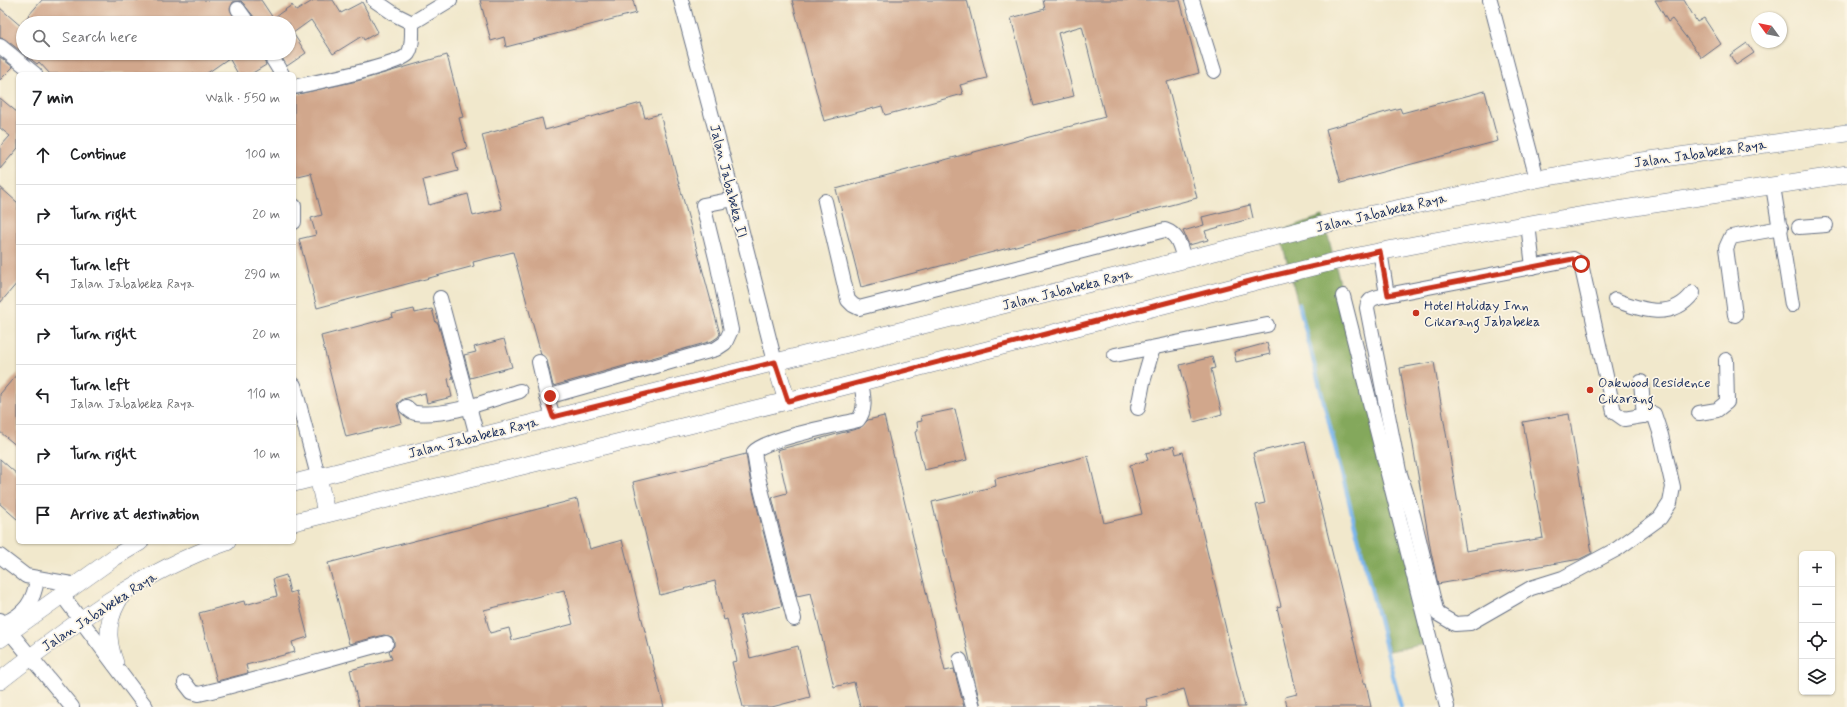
<!DOCTYPE html>
<meta charset="utf-8">
<style>
:root{--surface:#fff;--page:#f2f2f2;--text:#202124;--muted:#757577;--line:#e0e0e0}
body{margin:0;font-family:Mynerve,sans-serif;background:var(--page);color:var(--text)}
.controls{position:absolute;right:12px;bottom:12px;display:grid;overflow:hidden;border-radius:6px;box-shadow:0 1px 3px #0004}
.controls button{width:36px;height:36px;display:grid;place-items:center;padding:0;border:0;border-bottom:1px solid var(--line);background:var(--surface);color:var(--text);font:20px sans-serif}
.compass{position:absolute;left:1751px;top:12px;width:36px;height:36px;border-radius:50%;background:var(--surface);box-shadow:0 1px 3px #0004;rotate:303deg}
.stop{position:absolute;width:12px;height:12px;margin:-9px;border:3px solid #c8321e;border-radius:50%;background:#fff}
.stop.end{background:#c8321e;border-color:#fff;box-shadow:0 1px 4px #0008}
.list{margin:0;padding:0;list-style:none}
h2{display:flex;justify-content:space-between;align-items:center;height:52px;margin:0;padding:0 16px;font-size:17px}
h2 small{font-size:13px;font-weight:400;color:var(--muted)}
.list li{display:grid;grid-template-columns:26px 1fr auto;gap:12px;align-items:center;box-sizing:border-box;height:60px;padding:0 16px;border-top:1px solid var(--line)}
.list b{display:block;font-size:15px;white-space:nowrap}
.list p{margin:0;font-size:13px;white-space:nowrap;color:var(--muted)}
.list em{font-size:13px;font-style:normal;color:var(--muted)}
.icon{flex:none;width:22px;height:22px;fill:none;stroke:currentColor;stroke-width:2;stroke-linecap:round;stroke-linejoin:round}
.map{position:relative;flex:none;width:1847px;height:707px;overflow:hidden}
.search{position:absolute;background:var(--surface);box-shadow:0 1px 3px #0004;left:16px;top:16px;width:280px;height:44px;display:flex;align-items:center;gap:10px;box-sizing:border-box;padding:0 14px;border-radius:22px;color:var(--muted);font-size:15px}
.panel{position:absolute;background:var(--surface);box-shadow:0 1px 3px #0004;left:16px;top:72px;width:280px;height:472px;border-radius:6px}
.map>svg:first-child{display:block}
</style>
<div class="map">
<svg width="1847" height="707" viewBox="0 0 1847 707">
<rect width="100%" height="100%" fill="#fcf5e5"/>
<filter id="ink" filterUnits="userSpaceOnUse"><feTurbulence type="fractalNoise" baseFrequency=".025" numOctaves="2"/><feDisplacementMap in="SourceGraphic" scale="8" xChannelSelector="R" yChannelSelector="G"/><feConvolveMatrix kernelMatrix="1 2 1 2 8 2 1 2 1" color-interpolation-filters="sRGB"/></filter>
<filter id="wash" filterUnits="userSpaceOnUse"><feTurbulence type="fractalNoise" baseFrequency=".012" numOctaves="4" result="noise"/><feDisplacementMap in="SourceGraphic" scale="16" xChannelSelector="R" yChannelSelector="G"/><feGaussianBlur stdDeviation="0.9" result="paint"/><feColorMatrix in="noise" values="0 0 0 0 0 0 0 0 0 0 0 0 0 0 0 0 0 1.4 0 .05"/><feComposite in="paint" operator="in"/></filter>
<g filter="url(#wash)">
<rect width="100%" height="100%" fill="#f1e8cc"/>
<path fill="#84a85c" stroke="#506c5d" d="M1323,216L1431,643L1389,651L1279,231Z"/>
<g fill="none" stroke-linecap="round" stroke-linejoin="round">
<path stroke="#7db7ee" stroke-width="4" d="M1299,304L1401,707"/>
</g>
<g id="blocks">
<g fill="#d1a78c" fill-rule="evenodd">
<path d="M42,0H261L273,18L292,5L296,11L314,0H333L341,13L362,2L378,32L364,40L362,36L333,54L311,20L293,33L306,53L287,66L279,53H289V23H256L255,18L241,1L233,2L230,9L238,23H22Z"/>
<path d="M480,0H633L636,13L506,47L504,37L491,41Z"/>
<path d="M792,0H967L987,78L960,85L963,94L885,115L882,106L824,121Z"/>
<path d="M1043,0H1180L1199,73L1167,82L1197,198L861,287L836,189L1105,117L1082,26L1058,33L1074,96L1034,106L1011,18L1045,9Z"/>
<path d="M1655,0H1684L1697,22L1704,18L1721,44L1702,58L1672,19L1668,22Z"/>
<path d="M0,8L23,28V53H261L266,65L251,74H238L229,58L206,74H50L39,62L37,64L5,39L0,38Z"/>
<path d="M1747,43L1754,53L1736,65L1730,55Z"/>
<path d="M447,55L463,117L459,118L467,148L453,152L458,171L423,180L429,205L468,194L473,216L502,209L482,135L542,118L545,130L641,103L645,118L660,114L720,334L718,337L712,341L553,386L547,360L541,354L513,252L473,262L474,266L317,308L299,239L316,235L311,218L322,215L311,173L294,177V95L357,81Z"/>
<path d="M0,57L13,67L0,80Z"/>
<path d="M1485,91L1498,141L1341,183L1326,129L1400,108L1402,113Z"/>
<path d="M0,98L18,113V148L0,169V147L10,136L0,128Z"/>
<path d="M0,187L18,203V282L0,303Z"/>
<path d="M1250,205L1253,218L1205,231L1208,240L1189,245L1183,231L1204,225L1202,217Z"/>
<path d="M414,309L415,313L432,309L436,323H438L453,378L448,379L452,397L427,403L425,393L403,399L397,404L402,423L346,437L321,336L393,317L392,314Z"/>
<path d="M504,339L512,367L470,378L464,355L476,352L474,347Z"/>
<path d="M1267,343L1270,354L1236,362L1234,352Z"/>
<path d="M1212,357L1215,368L1211,369L1222,414L1194,422L1180,365Z"/>
<path d="M1434,362L1466,551L1543,538L1523,422L1569,414L1592,553L1580,559L1438,584L1431,552L1400,368Z"/>
<path d="M18,373V447L0,432V394Z"/>
<path d="M955,409L967,460L924,470L915,432L918,431L917,422L922,421L921,416Z"/>
<path d="M884,416L945,671L954,669L964,707H860L854,682L834,687L811,593L797,596L772,497L787,493L777,450L860,428L868,420Z"/>
<path d="M1305,441L1364,683H1366L1371,707H1287L1285,697L1297,694L1277,607L1281,606L1256,505L1265,503L1253,453Z"/>
<path d="M1174,446L1176,454L1183,452L1245,707H1189L1184,689L1146,699L1148,707H981L932,502L996,486L995,479L1088,456L1104,523L1142,514L1130,465L1148,460L1146,453Z"/>
<path d="M746,454L750,479L782,606L740,616L750,658L798,646L810,697L772,707H743L732,662L737,661L727,619L724,620L715,581L660,595L633,482Z"/>
<path d="M0,459L18,475V520L0,504Z"/>
<path d="M577,499L590,549L622,540L664,707H359L350,670L392,659L389,651L394,646V641L392,637L384,635L349,644L328,563ZM564,590L573,624L512,640L509,628L490,633L484,610Z"/>
<path d="M286,575L290,593L296,591L308,637L292,642L295,652L246,665L248,673L217,681L199,613L244,601L245,605L277,596L273,579Z"/>
</g>
</g>
</g>
<g filter="url(#ink)">
<use href="#blocks" fill-opacity="0" stroke="#667084" stroke-width="1"/>
<g fill="none" stroke-linecap="round" stroke-linejoin="round">
<defs>
<g id="minor">
<path d="M374,0L396,15L412,23"/>
<path d="M681,0L725,165L775,362"/>
<path d="M1192,0L1214,71"/>
<path d="M1490,0L1537,179"/>
<path d="M238,9L248,23"/>
<path d="M412,23L450,0"/>
<path d="M0,46L35,74"/>
<path d="M269,53L282,74"/>
<path d="M294,87C312,83 400,65 408,54C413,47 412,32 412,23"/>
<path d="M1773,186L1792,305"/>
<path d="M825,201L848,300L853,305L859,308L1165,230C1179,235 1180,247 1184,259"/>
<path d="M294,206V222"/>
<path d="M1528,224L1533,267"/>
<path d="M1799,227L1826,225"/>
<path d="M1380,251L1387,295"/>
<path d="M1573,259L1581,264L1614,412L1624,419L1654,414L1661,435L1673,487L1670,503L1660,518L1617,549L1563,578L1531,588L1470,623L1455,624L1438,614L1436,610L1413,515L1399,471L1367,308C1368,297 1378,297 1387,295Z"/>
<path d="M1343,296L1447,707"/>
<path d="M440,298L477,436"/>
<path d="M1615,300C1642,310 1672,321 1693,293"/>
<path d="M1735,315L1726,248L1731,237L1781,228"/>
<path d="M1115,355L1267,325"/>
<path d="M539,362L547,397"/>
<path d="M1641,382L1644,416"/>
<path d="M294,385L318,476"/>
<path d="M406,407C409,409 412,413 416,413C448,417 489,400 520,391"/>
<path d="M1138,408L1143,382L1153,348"/>
<path d="M1699,413L1717,410L1727,402L1726,360"/>
<path d="M553,417L547,397L716,349L725,343L731,330L717,262L703,205L734,199"/>
<path d="M0,556L26,576L77,585"/>
<path d="M62,595L146,707"/>
<path d="M794,619L758,477L754,452C765,439 837,425 858,420C867,409 863,395 861,382"/>
<path d="M0,620L72,707"/>
<path d="M4,623C25,614 34,601 37,579"/>
<path d="M960,660L973,707"/>
<path d="M185,683L192,692L199,694C262,679 323,660 386,643"/>
</g>
<g id="major">
<path d="M775,362L787,401"/>
<path d="M318,476L326,513"/>
<path d="M294,483L1330,223L1537,179L1635,162L1847,133"/>
<path d="M294,522L787,401L1340,260C1508,224 1678,201 1847,174"/>
<path d="M0,639L115,557L140,542"/>
<path d="M115,663C105,637 107,616 123,593"/>
<path d="M0,681C70,626 142,571 227,542"/>
</g>
</defs>
<use href="#minor" stroke="#667084" stroke-width="16"/>
<use href="#major" stroke="#667084" stroke-width="18"/>
<use href="#minor" stroke="#fff" stroke-width="14"/>
<use href="#major" stroke="#fff" stroke-width="17"/>
</g>
</g>
<g fill="none" stroke-linecap="round" stroke-linejoin="round" filter="url(#ink)">
<path stroke="#c8321e" stroke-width="5" d="M550,396L546,397L553,417L775,362L788,401L1258,279L1380,251L1388,295L1573,259L1581,264"/>
</g>
<g fill="#c8321e" stroke="#fcf5e5" stroke-width="1.5">
<circle cx="1416" cy="313" r="4"/>
<circle cx="1590" cy="390" r="4"/>
</g>
<g text-anchor="middle" stroke-width="3.5" stroke-linejoin="round" paint-order="stroke">
<g font-size="14" fill="#1b2f5e" stroke="#fcf5e5">
<text transform="translate(1700 153) rotate(-8)" y="5">Jalan Jababeka Raya</text>
<text transform="translate(729 181) rotate(76)" y="5">Jalan Jababeka II</text>
<text transform="translate(1381 212) rotate(-13)" y="5">Jalan Jababeka Raya</text>
<text transform="translate(1067 289) rotate(-14)" y="5">Jalan Jababeka Raya</text>
<text transform="translate(473 437) rotate(-14)" y="5">Jalan Jababeka Raya</text>
<text transform="translate(99 611) rotate(-33)" y="5">Jalan Jababeka Raya</text>
</g>
<g font-size="14" fill="#1b2f5e" stroke="#fcf5e5" text-anchor="start">
<text x="1424" y="310">Hotel Holiday Inn<tspan x="1424" dy="16">Cikarang Jababeka</tspan></text>
<text x="1598" y="387">Oakwood Residence<tspan x="1598" dy="16">Cikarang</tspan></text>
</g>
</g>
</svg>
<div class="controls">
<button>+</button>
<button>−</button>
<button><svg class="icon" aria-label="locate" viewBox="0 0 24 24"><circle cx="12" cy="12" r="6"/><path d="M12 2v4M12 18v4M2 12h4M18 12h4"/></svg></button>
<button><svg class="icon" aria-label="layers" viewBox="0 0 24 24"><path d="M12 4l9 5-9 5-9-5zM3 14l9 5 9-5"/></svg></button>
</div>
<svg class="compass" viewBox="-18 -18 36 36"><path d="M0-13l5 13h-10z" fill="#e53935"/><path d="M0 13l5-13h-10z" fill="#757577"/></svg>
<div class="stop" style="left:1581px;top:264px"></div>
<div class="stop end" style="left:550px;top:396px"></div>
<div class="search"><svg class="icon" aria-label="search" viewBox="0 0 24 24"><circle cx="10" cy="10" r="6"/><path d="M15 15l6 6"/></svg>Search here</div>
<section class="panel">
<h2>7 min<small>Walk · 550 m</small></h2>
<ul class="list">
<li><svg class="icon" aria-label="ahead" viewBox="0 0 24 24"><path d="M12 20V5M6 11l6-6 6 6"/></svg><div><b>Continue</b></div><em>100 m</em></li>
<li><svg class="icon" aria-label="right" viewBox="0 0 24 24"><path d="M7 20v-9h11M14 6l5 5-5 5"/></svg><div><b>Turn right</b></div><em>20 m</em></li>
<li><svg class="icon" aria-label="left" viewBox="0 0 24 24"><path d="M17 20v-9H6M10 6l-5 5 5 5"/></svg><div><b>Turn left</b><p>Jalan Jababeka Raya</p></div><em>290 m</em></li>
<li><svg class="icon" aria-label="right" viewBox="0 0 24 24"><path d="M7 20v-9h11M14 6l5 5-5 5"/></svg><div><b>Turn right</b></div><em>20 m</em></li>
<li><svg class="icon" aria-label="left" viewBox="0 0 24 24"><path d="M17 20v-9H6M10 6l-5 5 5 5"/></svg><div><b>Turn left</b><p>Jalan Jababeka Raya</p></div><em>110 m</em></li>
<li><svg class="icon" aria-label="right" viewBox="0 0 24 24"><path d="M7 20v-9h11M14 6l5 5-5 5"/></svg><div><b>Turn right</b></div><em>10 m</em></li>
<li><svg class="icon" aria-label="arrive" viewBox="0 0 24 24"><path d="M6 21V4h12l-3 4 3 4H6"/></svg><div><b>Arrive at destination</b></div></li>
</ul>
</section>
</div>
